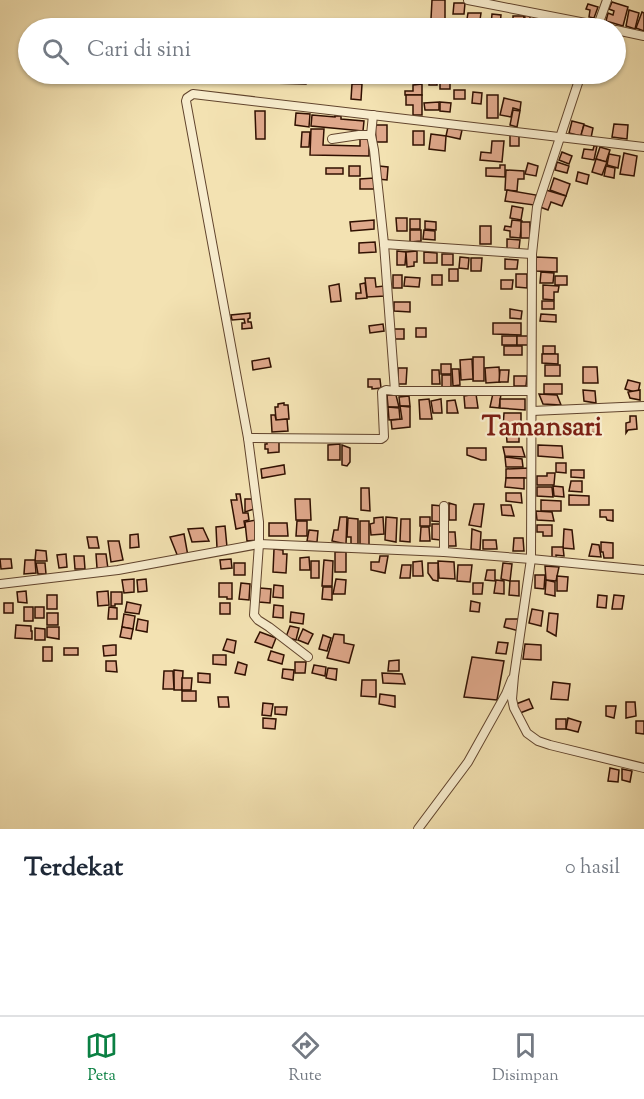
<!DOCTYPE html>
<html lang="id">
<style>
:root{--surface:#fff;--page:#f6f6f7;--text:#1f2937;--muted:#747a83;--line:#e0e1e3;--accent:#0b8043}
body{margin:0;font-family:"Sorts Mill Goudy",serif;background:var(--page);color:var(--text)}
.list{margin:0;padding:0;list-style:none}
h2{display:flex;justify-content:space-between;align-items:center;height:78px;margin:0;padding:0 24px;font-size:26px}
h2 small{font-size:20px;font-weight:400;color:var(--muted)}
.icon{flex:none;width:33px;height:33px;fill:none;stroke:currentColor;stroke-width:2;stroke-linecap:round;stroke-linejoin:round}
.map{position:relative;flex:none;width:644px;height:829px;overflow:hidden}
.search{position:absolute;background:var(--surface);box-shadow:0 2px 4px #0004;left:18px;right:18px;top:18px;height:66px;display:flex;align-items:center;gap:15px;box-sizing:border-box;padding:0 21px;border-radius:33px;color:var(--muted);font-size:22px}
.sheet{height:186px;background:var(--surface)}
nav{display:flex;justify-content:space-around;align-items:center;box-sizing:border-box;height:84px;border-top:2px solid var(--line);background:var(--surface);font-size:16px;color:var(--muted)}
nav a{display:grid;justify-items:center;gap:3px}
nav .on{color:var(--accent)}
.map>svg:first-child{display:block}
</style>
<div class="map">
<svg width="644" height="829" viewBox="0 0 644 829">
<rect width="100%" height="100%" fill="#f3e2b2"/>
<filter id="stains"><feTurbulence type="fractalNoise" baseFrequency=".00333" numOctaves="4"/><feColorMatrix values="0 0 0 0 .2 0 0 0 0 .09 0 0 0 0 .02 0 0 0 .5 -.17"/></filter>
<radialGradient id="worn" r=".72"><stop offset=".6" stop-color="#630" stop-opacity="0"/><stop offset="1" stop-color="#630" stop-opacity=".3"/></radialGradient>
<g fill="#dfa88b" stroke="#301001" stroke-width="1.5">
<path d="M432,0H445V19H431Z"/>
<path d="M612,2L628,7L623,26L606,21L608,13L613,15L614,11L609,9Z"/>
<path d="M454,3H465L464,14H453Z"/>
<path d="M588,4L598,7L594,18L589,17L590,10L586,9Z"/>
<path d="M629,10L639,13L635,29L626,26Z"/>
<path d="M642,12L644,13V31L636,28Z"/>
<path d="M468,13H481L480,20L482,21L483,25H466Z"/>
<path d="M523,13L530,14V19H536L535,28H524L525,15H523Z"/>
<path d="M492,14L501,15L500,26L491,25Z"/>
<path d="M513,16H524L523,28H513Z"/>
<path d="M545,19L554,20V22H557V28H544Z"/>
<path d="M270,74H307L306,84L270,83Z"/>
<rect x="429" y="74" width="8" height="11"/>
<rect x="440" y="77" width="10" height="12"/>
<path d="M352,84H362L361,100L351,99Z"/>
<path d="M422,84V95H405V91H413V85Z"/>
<rect x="454" y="90" width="11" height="9"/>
<path d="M473,92L482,93L481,104L472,103Z"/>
<path d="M406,95H422V115H413V105H406Z"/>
<rect x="487" y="95" width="11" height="23"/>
<path d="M504,98L521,102L520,110L513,108L511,117L500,115Z"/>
<path d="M439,102V110H425L424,103Z"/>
<path d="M440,102L451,103L450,112L440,111Z"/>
<path d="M513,110L520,111L517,127L510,125Z"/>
<path d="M255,111H265V139H256Z"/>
<path d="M296,113L310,114L309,127L295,125Z"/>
<path d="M312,115L335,117V116H341V119L364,121L363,131L311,126Z"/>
<path d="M572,121L584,124L581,136L569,133Z"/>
<path d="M614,124L628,125L627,139L612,137Z"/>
<path d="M375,125H387V142H376Z"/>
<path d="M584,125L593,128L591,138L581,135Z"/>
<path d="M448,127L462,130L460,139L446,136Z"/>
<path d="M311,129H324L323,145L360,146V136L369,137V156L310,155Z"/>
<rect x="413" y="131" width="11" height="14"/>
<path d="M302,132H310L309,147H301Z"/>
<path d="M431,134L446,136L445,151L429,149Z"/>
<rect x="510" y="135" width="9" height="11"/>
<path d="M492,141H504L502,162L480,160L481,152L491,153Z"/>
<path d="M594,146H597L594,160L582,158L584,149L593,150Z"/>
<path d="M600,147L610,150L606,162L596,159Z"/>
<path d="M562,152L572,156L569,164L559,160Z"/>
<path d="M624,153L637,156L634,176L620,174Z"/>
<path d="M609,154L620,156L618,168L607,165Z"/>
<path d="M596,159L607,162L602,175L592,172Z"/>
<path d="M557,162L569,166L567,173L555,170Z"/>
<path d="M528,163L538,166L536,176L525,174Z"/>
<path d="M500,165H505V177L486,176V168H500Z"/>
<rect x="349" y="166" width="11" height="10"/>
<path d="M379,166L388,167L387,180L378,179Z"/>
<path d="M606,166L615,168L614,178L604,176Z"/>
<rect x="326" y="168" width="17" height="6"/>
<path d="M506,170L524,171V179H518L517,191L505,190Z"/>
<path d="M578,172L589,175L587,184L576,181Z"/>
<path d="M374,178V189H360V179Z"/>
<path d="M554,178L570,184L566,196L550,190Z"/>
<path d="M507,190L536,195L534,205L505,201Z"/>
<path d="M546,190L566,196L562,206L551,202L548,210L540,207Z"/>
<path d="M512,206L523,208L521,220L510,218Z"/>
<path d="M396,218H407V231H397Z"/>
<rect x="410" y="219" width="10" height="10"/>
<path d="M374,220V229L351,231L350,222Z"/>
<path d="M512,220L522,221L520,238L510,237V231L504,230L505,226L511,227Z"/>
<path d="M425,221L436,222V230L425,229Z"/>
<rect x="521" y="222" width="9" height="16"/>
<rect x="480" y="226" width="11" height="18"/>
<path d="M410,230H421V241L410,242Z"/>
<path d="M424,230L435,231V240L423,239Z"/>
<path d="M507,239L520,240L519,249H507Z"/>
<path d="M375,242L376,252L359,253V243Z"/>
<path d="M397,251L406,252L405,265H397Z"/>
<path d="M417,251V262H414V266L407,267L406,252Z"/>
<path d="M424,252L437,253V263H424Z"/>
<rect x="442" y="254" width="11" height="11"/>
<path d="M460,257L469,258L468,269L459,268Z"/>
<path d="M536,257L557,258V272L536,271Z"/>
<path d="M471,258H482L481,271H471Z"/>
<path d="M505,259L518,260L517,269H505Z"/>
<rect x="449" y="269" width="9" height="12"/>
<path d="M541,272L554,273L553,283H540Z"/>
<path d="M516,274H527V288L516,287Z"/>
<rect x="393" y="275" width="9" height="13"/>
<rect x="432" y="275" width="10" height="10"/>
<rect x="555" y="276" width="12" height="9"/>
<path d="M405,277L420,278L419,287L404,286Z"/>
<path d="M365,278H375L376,287L384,286L385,296L367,297Z"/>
<path d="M501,280H513L512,289H501Z"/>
<path d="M365,283L367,298L356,299V293H361L360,284Z"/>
<path d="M339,284L341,301L331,302L329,286Z"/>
<path d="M543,285L559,286L558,292H554V300L543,299Z"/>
<rect x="542" y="301" width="12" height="8"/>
<path d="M394,302H410V312L394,311Z"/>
<path d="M510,309L522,311L521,319L510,318Z"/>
<path d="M250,313V318L248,319V322H251L252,328L242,329V323H245L244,319L232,320L231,315Z"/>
<path d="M541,314L556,315V322L540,321Z"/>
<path d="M493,323H521V335L493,334Z"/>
<path d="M383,324L384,331L370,333L369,326Z"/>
<rect x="416" y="328" width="10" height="9"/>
<rect x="394" y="329" width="10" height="10"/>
<rect x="502" y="336" width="15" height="9"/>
<rect x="517" y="336" width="11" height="9"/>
<rect x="504" y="346" width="18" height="9"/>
<rect x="543" y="346" width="12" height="8"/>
<path d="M542,354H558V364L542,363Z"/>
<rect x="473" y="357" width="11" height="24"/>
<path d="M269,358L271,367L253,370L252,361Z"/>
<path d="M472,359L473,379L461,380L460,360Z"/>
<rect x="441" y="364" width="10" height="10"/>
<rect x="545" y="365" width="15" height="11"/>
<path d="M499,367L500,382L486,383L485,368Z"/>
<path d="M583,367H597L598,383H583Z"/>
<path d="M398,368H407L406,384H398Z"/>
<path d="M452,369H459L460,385L453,386Z"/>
<path d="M432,370H439L440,384H432Z"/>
<path d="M500,370H509L508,382H499Z"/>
<rect x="442" y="375" width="9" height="13"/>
<path d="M514,376H527L526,386H514Z"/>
<path d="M368,379H380L381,388L372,389V387H368Z"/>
<path d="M628,380L640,383L638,393L625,389Z"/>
<rect x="544" y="384" width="18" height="10"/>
<path d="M583,390L595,391L596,403L584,401Z"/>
<path d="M640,390V400L630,398L628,392Z"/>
<path d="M493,393L501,394L499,408L490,407Z"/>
<path d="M476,394L478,408H465L464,396Z"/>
<path d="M539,394L557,395L561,405L543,404Z"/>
<path d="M387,395H396L399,407H388Z"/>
<path d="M409,396L410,406H400L399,397Z"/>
<path d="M429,399L432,419H420L419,400Z"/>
<path d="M441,399L442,413H433L431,401Z"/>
<path d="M500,399H525V410L500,408Z"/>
<path d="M455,400L458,413H447V401Z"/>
<path d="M284,403V405H288L289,419L276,420L275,407H278V404Z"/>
<path d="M400,406L410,407V427L392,429L391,420L402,419Z"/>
<path d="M388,407L399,408L400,419L389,420Z"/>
<path d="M504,413H521V427H503Z"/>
<path d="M271,415H275L276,420L287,419L288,431L272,432Z"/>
<path d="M630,416H636L637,429L628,430L626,433V423L630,422Z"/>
<path d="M585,423H598V433L588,432Z"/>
<path d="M506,429H519V442H507Z"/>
<path d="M267,442H279V452L268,453V449H265V444H267Z"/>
<path d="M340,444V460H328V445Z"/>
<path d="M342,445L350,448V462L347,466L342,465Z"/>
<path d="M538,445L562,446L563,458L538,456Z"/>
<path d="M503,447H522L525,457L505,456Z"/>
<path d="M467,448H486V460H481L467,455Z"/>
<path d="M505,457L522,459L523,467H506Z"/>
<path d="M556,463H566V473L556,472Z"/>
<path d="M284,465L285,474L262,478L261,469Z"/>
<path d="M529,468V478H506V469Z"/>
<path d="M571,470H584V478L571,477Z"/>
<path d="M547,473H555L554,485H537V476H547Z"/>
<path d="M506,478H524V489L505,487Z"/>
<path d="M571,481H582V492L569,491Z"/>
<path d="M553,486L563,487L564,497L554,496Z"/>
<path d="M537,487H552L553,497L537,496Z"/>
<path d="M361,488H369L370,511L361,510Z"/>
<path d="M506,493H521L522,503L506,501Z"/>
<path d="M236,494H240L243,513H248L249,520L244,521L245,527L236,529L231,500H237Z"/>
<path d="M569,495L589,496V505H569Z"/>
<path d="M245,499H253L254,509L245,512Z"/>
<path d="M295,499H310L311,520H296Z"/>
<path d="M541,500L561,501V511H541Z"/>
<path d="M449,503L456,505V520H449Z"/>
<path d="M474,504H484L481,527L469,525Z"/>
<path d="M432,505L442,506L443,522L432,521Z"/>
<path d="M501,505H511L514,516L502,515Z"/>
<path d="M600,510H613V521L607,520L606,517H600Z"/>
<path d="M536,511L552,512L554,521L537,520Z"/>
<path d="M340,517H347L346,544L332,541L334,530H338Z"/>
<path d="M383,517L384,534L371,535L370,524L374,523V518Z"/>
<path d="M386,517L397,518L396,542L385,540Z"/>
<rect x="420" y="517" width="10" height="9"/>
<path d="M348,518L358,519V544H351V537H347Z"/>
<path d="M401,519H410V542L400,541Z"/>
<path d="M256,520L258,540L247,541L245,522Z"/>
<path d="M297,521H307V536H296Z"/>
<path d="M360,521H369V545L360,544Z"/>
<path d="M269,523H287L288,536H269Z"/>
<path d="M432,524H440V540L432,539Z"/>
<path d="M537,525H552V536H543V532H537Z"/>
<path d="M225,526L227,547L217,548L216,527Z"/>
<path d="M421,527H429L430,541H420Z"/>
<path d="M203,528L209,541L192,542L188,529Z"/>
<path d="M472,529L481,532L480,550L471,549Z"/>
<path d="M564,529L572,530L574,549L563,548Z"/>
<path d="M309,530L318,531L317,542L307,541Z"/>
<path d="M448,532H455L456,546H448Z"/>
<path d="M138,534L139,547L130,548V535Z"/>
<path d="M184,534L188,556L178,557L170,537Z"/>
<path d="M87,537H97L99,548H89Z"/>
<path d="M514,538H523L524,551H513Z"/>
<path d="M483,540H496L497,549H483Z"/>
<path d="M108,541H119L123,560L111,562Z"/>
<path d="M601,542L613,543V558H604L603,552H601Z"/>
<path d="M592,544L599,545L601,557L589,556Z"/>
<path d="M552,547H563L564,556L556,555V559L552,558Z"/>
<path d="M274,549L283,550V554H287L286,573L273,572Z"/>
<path d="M36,550L46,551L47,561H35Z"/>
<rect x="335" y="552" width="11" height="20"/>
<path d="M66,554L67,567L59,568L57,555Z"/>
<path d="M96,554H106L108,569L97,568Z"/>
<path d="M74,556H84L85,569H75Z"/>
<path d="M380,556H388L385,573L371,570V562H379Z"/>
<path d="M309,557L310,570H300V558Z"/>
<path d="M0,559H11L12,568L1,569Z"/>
<path d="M231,559L232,568L221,569L220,560Z"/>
<path d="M25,560H35L36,573L24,574Z"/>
<path d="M324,560L333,561L332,586H322Z"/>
<rect x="311" y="561" width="8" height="17"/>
<path d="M422,561L423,576H413V562Z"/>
<path d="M438,561L454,562L455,579L439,578Z"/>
<path d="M36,563H45L46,574H38Z"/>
<rect x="234" y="563" width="11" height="12"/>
<path d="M428,563H438V581L433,580L428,573Z"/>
<path d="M503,563L512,564L510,581L501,579Z"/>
<path d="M402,565H411L410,578H400Z"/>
<path d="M458,565H472L470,582L457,581Z"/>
<path d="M545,566L559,567L556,581L546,580Z"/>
<path d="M487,570H495V581L485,580Z"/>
<path d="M535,575H545L544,589L535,588Z"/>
<path d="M557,576L568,577L567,591H557Z"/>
<path d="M134,579V592L124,593L122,580Z"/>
<path d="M146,579L147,591L138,592L137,580Z"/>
<path d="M336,579L346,580L345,594H333Z"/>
<path d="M496,580L504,581V594L494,593Z"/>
<path d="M546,580L555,582V596L545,594Z"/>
<path d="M510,581H519V596L509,595Z"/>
<path d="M219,583H232V599H227V597H219Z"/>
<path d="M241,583L250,584L249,600L239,599Z"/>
<path d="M473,583H483L482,594H473Z"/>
<path d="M274,585L283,586V598L273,597Z"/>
<path d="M323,587H332V600L322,599Z"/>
<path d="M260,588L271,589L270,603L259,602Z"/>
<path d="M26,591L27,603L18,602L17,592Z"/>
<path d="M108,591L109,605L98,606L97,592Z"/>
<path d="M111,592H122V604H115V606H111Z"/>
<rect x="47" y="595" width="10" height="14"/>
<path d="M598,595L607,596L606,608L597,607Z"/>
<path d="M614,595L624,596L622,609H612Z"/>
<path d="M471,601L480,603L479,612L470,611Z"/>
<path d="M127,602L141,605L139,614L125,612Z"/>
<rect x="4" y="603" width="9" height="10"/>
<rect x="220" y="603" width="10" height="11"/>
<path d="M274,605L283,606V618L273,617Z"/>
<rect x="24" y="607" width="9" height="14"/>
<rect x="35" y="607" width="9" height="11"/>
<path d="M109,607L117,608V619H108Z"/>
<path d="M532,609L543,611L541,626L529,623Z"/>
<path d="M291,612L304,614L303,624L290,622Z"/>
<rect x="47" y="613" width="11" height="12"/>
<path d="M549,613L558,614L556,636L547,631Z"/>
<path d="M124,614L135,616L133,629L122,627Z"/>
<path d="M138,619L148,621L147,632L136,630Z"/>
<path d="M506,619H521L519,631L504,627Z"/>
<path d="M16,625L31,626V631H32V639L15,638Z"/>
<path d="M290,626L299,628L296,640L286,637Z"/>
<path d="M47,627H59V639L47,637Z"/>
<path d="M122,627L133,629L131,639L120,637Z"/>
<path d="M35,628L45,629V640H35Z"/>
<path d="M303,629L313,634L308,644L298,640Z"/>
<path d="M260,632L276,638L272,648L255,642Z"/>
<path d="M334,634L344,635V643L354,645L349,663L327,658Z"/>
<path d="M323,635L331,638L327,651L319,649Z"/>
<path d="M227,639L236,641L234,653L223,650Z"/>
<path d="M498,642L508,643L506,654L496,653Z"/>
<path d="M525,644L541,645V660L523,659Z"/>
<path d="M113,645H116V655L104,656L103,646Z"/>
<rect x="43" y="647" width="9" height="14"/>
<rect x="64" y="648" width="14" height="7"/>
<path d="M271,651L284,655L282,664L268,660Z"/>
<path d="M213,655H226V665L213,664Z"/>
<path d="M472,657L504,661L497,700L464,697Z"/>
<path d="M399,660V671H388L389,661Z"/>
<path d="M106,661H116L117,672L106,671Z"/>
<path d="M238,662L247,665L245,675L235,673Z"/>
<path d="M295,662H306L305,673H295Z"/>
<path d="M314,665L326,667L325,676L312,673Z"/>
<path d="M328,668L337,669L336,680L326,678Z"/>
<path d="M283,669L294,670L293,680L282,678Z"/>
<path d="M174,670L183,671L182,690H174Z"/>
<path d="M164,671H173L174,689H163Z"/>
<path d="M198,673L210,674V683L198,682Z"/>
<path d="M382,673L402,674L405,684L383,683Z"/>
<path d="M182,678H192L191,690H182Z"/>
<path d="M362,680H376V697L361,696Z"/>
<path d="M553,682L570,684L568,700L551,699Z"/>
<rect x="182" y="691" width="14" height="10"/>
<path d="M380,694L395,696V707L379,704Z"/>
<path d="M218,697H228L229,707H219Z"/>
<path d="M529,699L533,708L520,713L516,704Z"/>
<path d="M626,702H635L636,716L626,718Z"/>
<path d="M263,703L273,704L271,716L262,715Z"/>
<path d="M606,706H616L614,718L606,716Z"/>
<path d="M275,707H287L286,715L275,714Z"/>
<path d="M263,718L276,719L275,729L263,728Z"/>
<path d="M568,718L581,722L578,732L566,729Z"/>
<rect x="556" y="719" width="10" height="10"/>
<path d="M636,721H644V734L636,733Z"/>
<path d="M610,768L619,770L618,782L608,781Z"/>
<path d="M622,769L632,771L630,782L622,780Z"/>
</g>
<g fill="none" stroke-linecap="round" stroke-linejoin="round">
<defs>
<g id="minor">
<path d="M468,0L611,28"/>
<path d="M597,28L607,0"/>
<path d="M616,30L644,36"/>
<path d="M581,74L537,207L532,254L531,559L514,676L512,699L514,708L527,733L538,741L550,745L644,768"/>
<path d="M373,115L371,135L374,150L384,244L395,391H531"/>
<path d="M332,139L359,135H371"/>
<path d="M384,244L532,254"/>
<path d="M532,411L644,406"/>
<path d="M248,438L381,439L384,437L382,392L386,390L395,391"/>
<path d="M444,506V552"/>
<path d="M0,584L118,570L259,544L444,552L531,559L644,570"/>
<path d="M308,657L269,627L258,620L254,615L259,544V522L248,438L186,101L187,98L193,94L644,147"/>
<path d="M418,829L468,762L506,694L512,679"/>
</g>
</defs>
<use href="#minor" stroke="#61442d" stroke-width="10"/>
<use href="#minor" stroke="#f7eccd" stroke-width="8"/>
</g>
<g text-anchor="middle" stroke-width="4.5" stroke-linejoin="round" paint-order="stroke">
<g font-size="27" font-weight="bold" fill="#7a1f14" stroke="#f7eccd">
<text x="542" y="435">Tamansari</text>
</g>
</g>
<rect width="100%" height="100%" filter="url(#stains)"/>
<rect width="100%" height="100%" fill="url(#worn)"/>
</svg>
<div class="search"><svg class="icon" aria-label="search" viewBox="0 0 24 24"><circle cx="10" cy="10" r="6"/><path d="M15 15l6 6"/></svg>Cari di sini</div>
</div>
<section class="sheet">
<h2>Terdekat<small>0 hasil</small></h2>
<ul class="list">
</ul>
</section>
<nav>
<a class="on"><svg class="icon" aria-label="map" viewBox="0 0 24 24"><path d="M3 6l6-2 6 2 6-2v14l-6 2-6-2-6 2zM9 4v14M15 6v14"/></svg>Peta</a>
<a><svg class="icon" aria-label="directions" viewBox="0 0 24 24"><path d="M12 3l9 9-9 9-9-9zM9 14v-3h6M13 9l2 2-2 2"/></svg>Rute</a>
<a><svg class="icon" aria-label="saved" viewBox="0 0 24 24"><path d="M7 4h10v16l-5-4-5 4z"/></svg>Disimpan</a>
</nav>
